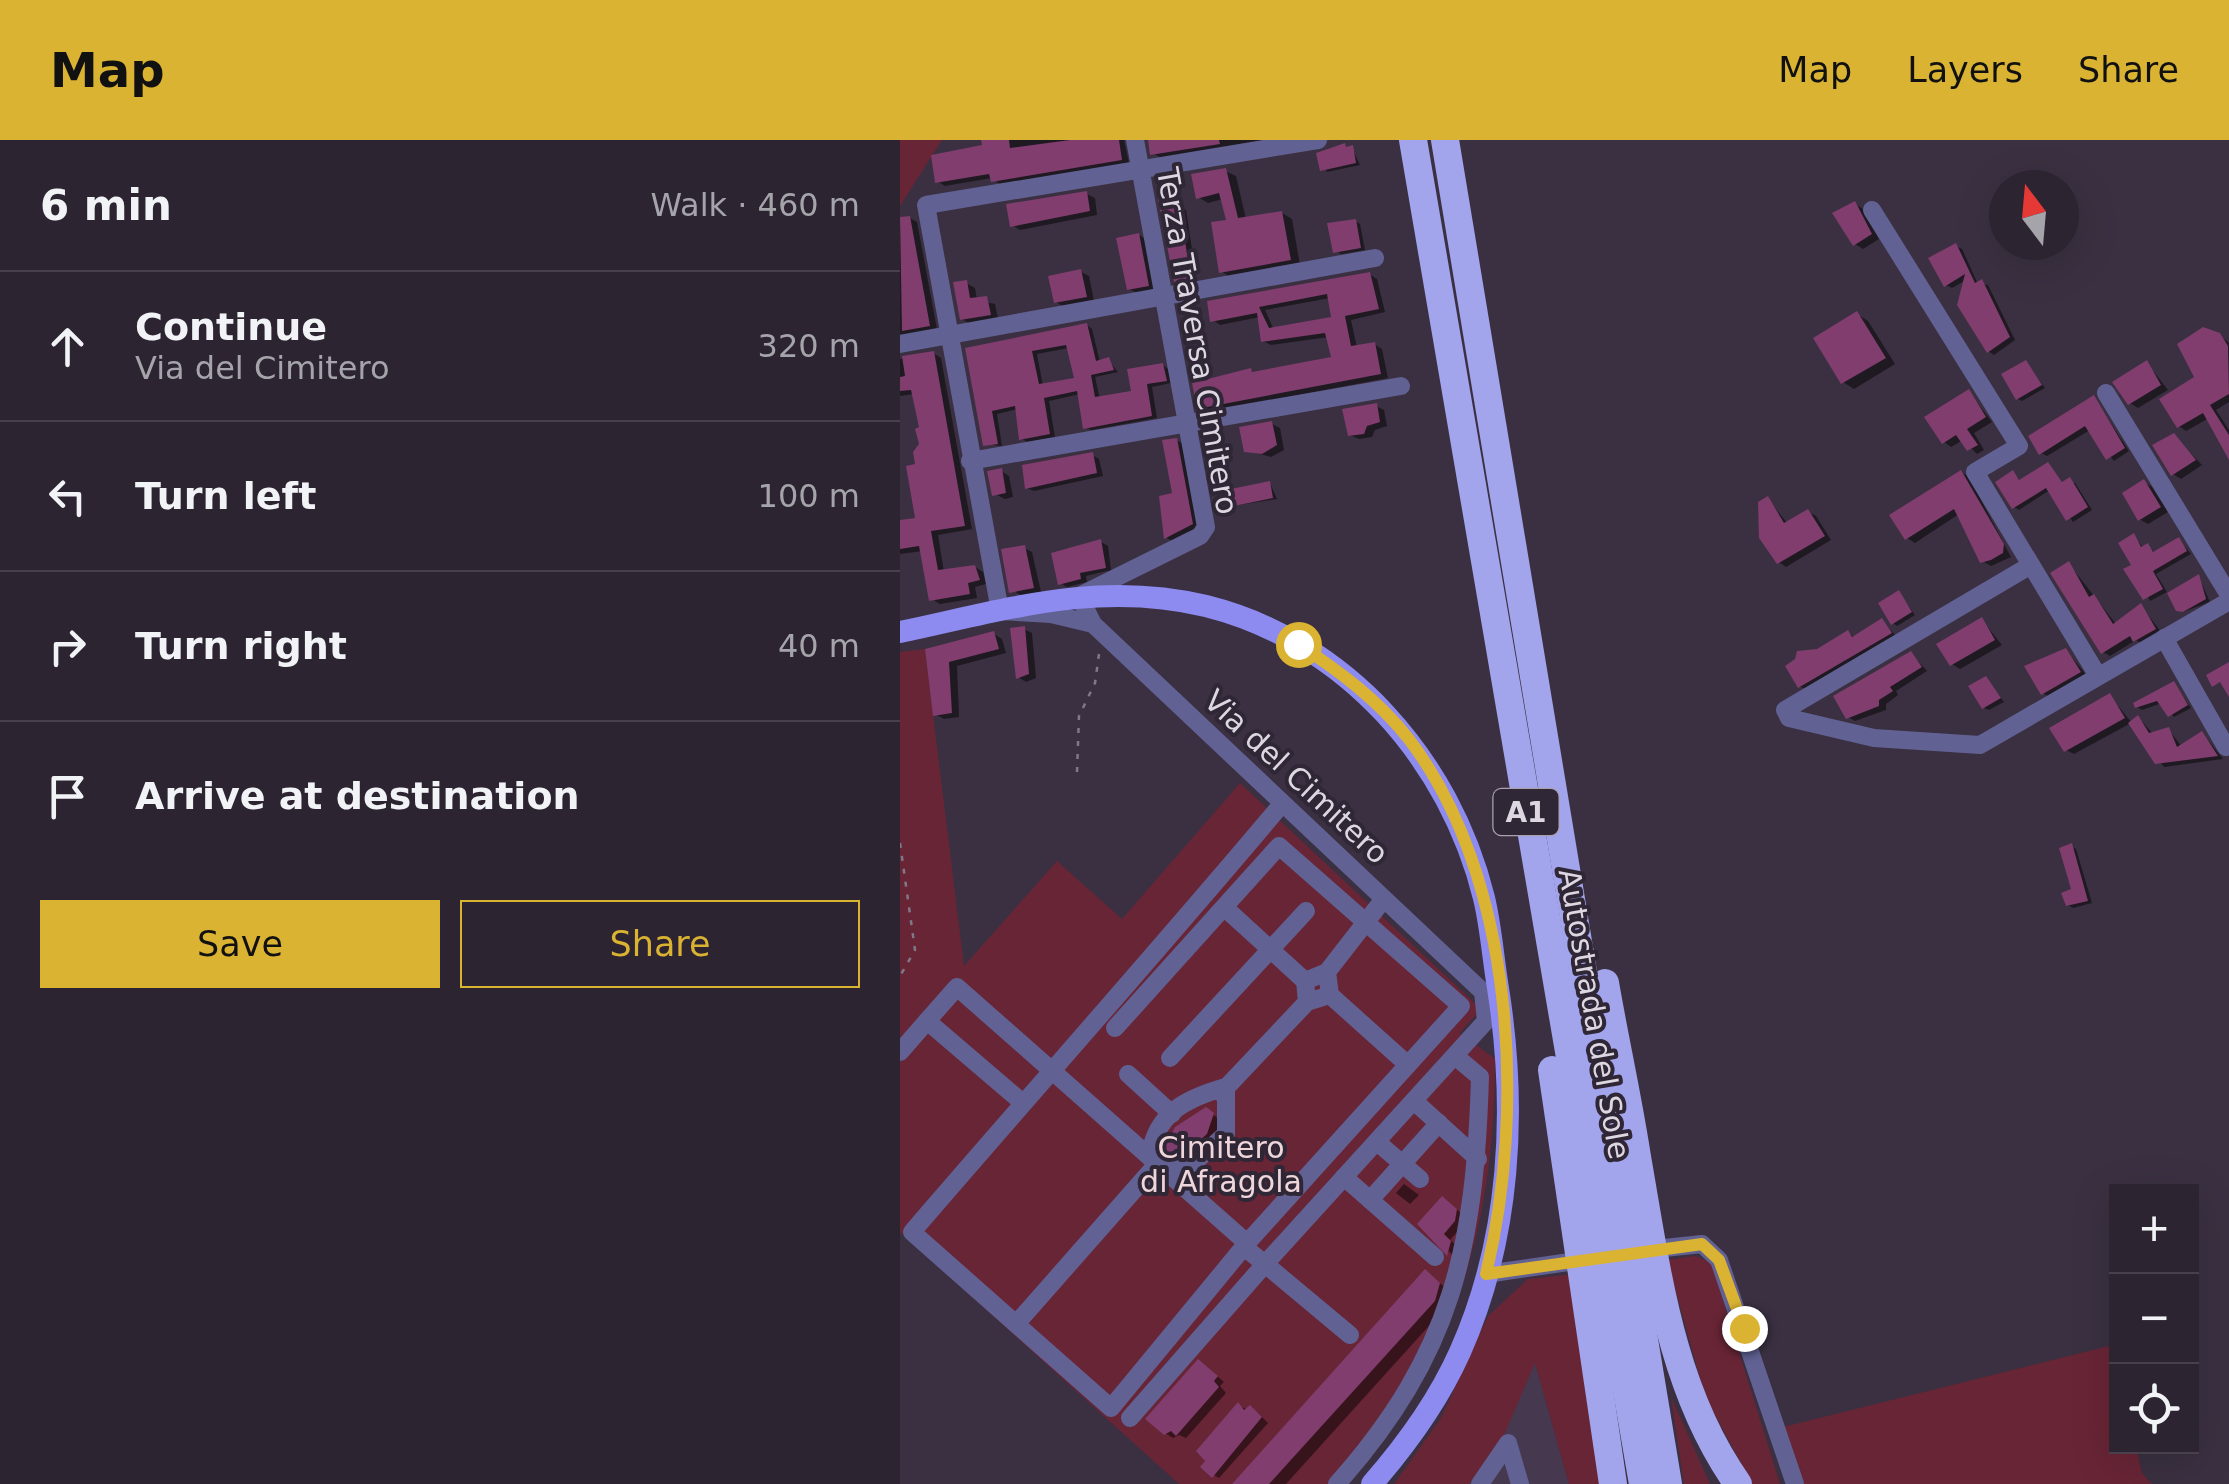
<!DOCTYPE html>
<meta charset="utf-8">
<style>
:root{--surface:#2c2431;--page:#38303d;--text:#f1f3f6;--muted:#a6a4ab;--line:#48414d;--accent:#dab333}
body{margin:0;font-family:"DejaVu Sans",sans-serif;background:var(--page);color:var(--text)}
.controls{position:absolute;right:30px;bottom:30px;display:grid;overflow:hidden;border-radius:0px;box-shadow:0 10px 40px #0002}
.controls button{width:90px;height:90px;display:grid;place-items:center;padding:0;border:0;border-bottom:2px solid var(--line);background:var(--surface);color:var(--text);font:50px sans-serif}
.compass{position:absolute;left:1089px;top:30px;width:90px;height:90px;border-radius:50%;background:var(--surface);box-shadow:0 10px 40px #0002;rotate:344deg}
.stop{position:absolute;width:30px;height:30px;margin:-22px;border:8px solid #dab333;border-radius:50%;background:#fff}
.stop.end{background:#dab333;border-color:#fff;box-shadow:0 2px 10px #0008}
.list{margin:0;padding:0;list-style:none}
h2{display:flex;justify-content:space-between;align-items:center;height:130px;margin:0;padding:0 40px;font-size:42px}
h2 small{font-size:32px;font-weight:400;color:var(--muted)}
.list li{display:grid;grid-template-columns:65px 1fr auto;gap:30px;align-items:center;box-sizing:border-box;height:150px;padding:0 40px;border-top:2px solid var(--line)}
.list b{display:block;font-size:38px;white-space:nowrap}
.list p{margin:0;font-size:32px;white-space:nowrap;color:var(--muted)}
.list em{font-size:32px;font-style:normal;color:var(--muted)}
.actions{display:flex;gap:20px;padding:30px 40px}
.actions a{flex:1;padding:22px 0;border:2px solid var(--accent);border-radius:0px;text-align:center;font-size:35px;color:var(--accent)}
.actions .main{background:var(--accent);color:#111}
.icon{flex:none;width:55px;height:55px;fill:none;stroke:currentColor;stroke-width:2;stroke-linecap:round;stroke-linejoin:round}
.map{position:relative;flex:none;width:1329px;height:1344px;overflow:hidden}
header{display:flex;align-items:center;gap:60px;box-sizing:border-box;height:140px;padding:0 50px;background:var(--accent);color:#111}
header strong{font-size:48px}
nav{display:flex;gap:55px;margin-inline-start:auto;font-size:35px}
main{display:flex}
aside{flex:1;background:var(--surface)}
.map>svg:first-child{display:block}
</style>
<header>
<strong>Map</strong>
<nav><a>Map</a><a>Layers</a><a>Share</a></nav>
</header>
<main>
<aside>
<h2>6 min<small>Walk · 460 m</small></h2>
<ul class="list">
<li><svg class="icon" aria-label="ahead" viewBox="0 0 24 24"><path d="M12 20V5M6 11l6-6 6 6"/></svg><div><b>Continue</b><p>Via del Cimitero</p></div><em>320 m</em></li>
<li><svg class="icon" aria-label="left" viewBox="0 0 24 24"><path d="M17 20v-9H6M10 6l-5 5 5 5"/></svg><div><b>Turn left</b></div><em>100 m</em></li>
<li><svg class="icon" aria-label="right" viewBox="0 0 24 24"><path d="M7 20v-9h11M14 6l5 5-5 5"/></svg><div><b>Turn right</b></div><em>40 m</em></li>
<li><svg class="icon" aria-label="arrive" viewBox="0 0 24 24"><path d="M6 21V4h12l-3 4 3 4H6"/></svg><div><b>Arrive at destination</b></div></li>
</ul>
<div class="actions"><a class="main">Save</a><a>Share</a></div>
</aside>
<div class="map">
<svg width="1329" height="1344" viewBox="0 0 1329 1344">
<rect width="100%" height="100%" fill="#3a3041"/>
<path fill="#45384f" d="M635,1222L669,1344H525Z"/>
<g fill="#682536">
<path d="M0,0H42L0,66Z"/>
<path d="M25,509L64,826L157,721L222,779L340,643L581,869L560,893L595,919C595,1082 556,1222 445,1344H279L0,1092V512Z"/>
<path d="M795,1116L811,1122L880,1344H852L805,1256L767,1120Z"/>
<path d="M674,1134L707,1344H669L635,1223L605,1293L569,1344H494L541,1278L588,1176L628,1139Z"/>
<path d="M1213,1205L1216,1306L1236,1307L1242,1333L1252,1344H904L883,1287Z"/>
<path d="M771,1257L810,1344H784Z"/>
</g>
<g fill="#0007" fill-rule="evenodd">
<path d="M84,0H224L229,23L100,44L92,38L45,46L37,41L85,7Z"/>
<path d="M248,0H362V1L261,18L253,13Z"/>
<path d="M430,8H452L460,25L427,32L419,14Z"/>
<path d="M325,31L336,36L346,79L382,73L392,79L400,125L332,138L322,132L329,82L323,59L308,63L298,57Z"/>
<path d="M260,53L271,66L286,70L297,142L283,144L276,140Z"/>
<path d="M187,54L195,58L197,75L120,90L112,85Z"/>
<path d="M955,64L963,69L979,99L963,109L955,104Z"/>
<path d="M10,78L17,82L37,189L0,196V83Z"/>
<path d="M455,81L460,84L465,110L441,114L436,111Z"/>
<path d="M239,95L247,100L256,149L237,153L229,149Z"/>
<path d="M1056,106L1062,109L1078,144L1088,145L1115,200L1094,215L1088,211L1066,140L1052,148L1046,145Z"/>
<path d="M181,132L189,136L194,161L164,167L156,162Z"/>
<path d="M469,134L477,139L485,172L451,180L457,208L474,204L482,209L488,238L307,272L299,267L351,231L356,233L434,219L429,197L371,205L363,201L360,177L320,185L313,180ZM430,158L434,179L374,190L365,170Z"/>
<path d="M66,143L75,148L77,160L95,164L98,179L70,184L62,179Z"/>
<path d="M957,174L968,181L995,224L954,249L943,242Z"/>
<path d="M187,185L192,189L200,222L208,220L218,232L195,237L200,259L234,253L263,225L268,229L271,243L252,247L257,278L191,290L185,287L180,254L149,261L155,297L127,302L121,298L118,269L97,274L102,306L85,304L68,209ZM169,208L177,240L143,246L137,214Z"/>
<path d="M1319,195L1329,203V262L1316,270L1329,290V315L1309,278L1286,291L1279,286Z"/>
<path d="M33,213L41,218L72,389L38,395L44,432L75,427L83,432L86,444L75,447L77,458L40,464L32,459L23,411L0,414V382L18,380L21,287L14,254L0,256V219Z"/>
<path d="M1126,223L1145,248L1122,261L1118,259Z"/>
<path d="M1247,223L1268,250L1238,268L1230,263Z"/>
<path d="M1069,252L1092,282L1074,293L1084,310L1077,314L1063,300L1051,307L1044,302Z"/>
<path d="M1194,258L1229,311L1214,321L1190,290L1147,316L1141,313Z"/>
<path d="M476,266L484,270L487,286L475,290L472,297L459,299L450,295Z"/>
<path d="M372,284L380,288L384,310L371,317L346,310Z"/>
<path d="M1274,296L1302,325L1281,339L1273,334Z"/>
<path d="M276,300L285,305L300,389L274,402L267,398L261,358L275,355Z"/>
<path d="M192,315L199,319L203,336L134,351L127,348Z"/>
<path d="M1148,325L1164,344L1175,343L1192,370L1173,382L1150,350L1119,370L1114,367L1113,333L1121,342Z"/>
<path d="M101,331L109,336L113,357L105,359L97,355Z"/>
<path d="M1061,332L1069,337L1111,417L1091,426L1082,421L1059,374L1015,403L1007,398Z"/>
<path d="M1244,342L1252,347L1268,372L1248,384L1239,379Z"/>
<path d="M370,343L377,359L332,366Z"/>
<path d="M868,359L888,384L908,372L916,376L931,400L886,427L879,422Z"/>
<path d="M1234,396L1244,409L1248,406L1255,413L1279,400L1291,414L1256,434L1267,452L1250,461L1234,426Z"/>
<path d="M201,402L208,406L211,430L186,436L187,442L167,447L160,443Z"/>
<path d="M124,408L132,412L141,452L122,456L114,451Z"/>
<path d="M1169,424L1216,484L1241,466L1262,493L1242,504L1236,500L1210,516L1203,512Z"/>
<path d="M1299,437L1310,462L1283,472L1278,469Z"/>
<path d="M999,453L1015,475L997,486L993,483Z"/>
<path d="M1082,480L1102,505L1060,529L1052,524Z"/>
<path d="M982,481L997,497L907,550L899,546L917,511L948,493L956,498Z"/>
<path d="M124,489L132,493L136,538L126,542L118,537Z"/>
<path d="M94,494L102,499L106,513L57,526L59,577L44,579L35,574L27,511Z"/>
<path d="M1166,510L1188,537L1151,558L1143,553Z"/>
<path d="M1011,513L1027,531L996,551L998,555L986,564V570L955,581L948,577Z"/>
<path d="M1086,539L1104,562L1089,570L1084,568Z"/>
<path d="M1274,544L1291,568L1274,577L1262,563L1242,570L1237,567Z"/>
<path d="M1210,556L1232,583L1239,578L1253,594L1269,590L1282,607L1303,594L1323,619L1264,627L1231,583L1174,614L1166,610Z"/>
<path d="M1171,706L1176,709L1192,763L1173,768L1168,765L1174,751Z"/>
<path d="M306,970L321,980V986L293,1018L279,1021L270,1015Z"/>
<path d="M504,1044L519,1055L510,1064L496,1053Z"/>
<path d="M550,1063L564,1076L562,1086L550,1100L559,1107L556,1118L520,1084Z"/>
<path d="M526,1132L551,1152L546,1167L386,1344H335Z"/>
<path d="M307,1227L324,1242L320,1246L326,1253L286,1298L279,1295L273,1298L265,1293Z"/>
<path d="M338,1266L358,1273L368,1283L319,1338L311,1333Z"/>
</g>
<g fill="#803d6e" fill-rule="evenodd">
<path d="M81,0H109L110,8L170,0H219L222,20L91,42L89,34L35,43L31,15L82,5Z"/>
<path d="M248,0H319L320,4L250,15Z"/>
<path d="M445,3L446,7L453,5L456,23L420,31L416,13Z"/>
<path d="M326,28L338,78L382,71L391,120L319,133L311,82L326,80L319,53L296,59L291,34Z"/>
<path d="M256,48L267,64L279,63L291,139L274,142Z"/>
<path d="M187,51L190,71L110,87L106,64Z"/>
<path d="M955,61L972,94L953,106L932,73Z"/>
<path d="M10,76L30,186L2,191L0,77Z"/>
<path d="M456,79L461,108L433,113L427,83Z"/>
<path d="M239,93L249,146L227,150L216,98Z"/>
<path d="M1056,103L1075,143L1082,139L1110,197L1087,213L1057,165L1065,134L1044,147L1028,118Z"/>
<path d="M181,129L187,157L154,163L148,136Z"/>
<path d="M470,132L479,169L445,176L451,206L475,202L481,234L297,269L292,243L351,228L352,232L431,217L425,193L361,202L357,173L310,182L307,161ZM427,154L431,177L369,188L359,167Z"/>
<path d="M67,140L70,158L87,156L91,175L60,180L53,142Z"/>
<path d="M957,171L986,218L941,244L913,198Z"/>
<path d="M187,183L196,221L209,217L214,230L191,235L195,257L231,251L227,229L263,223L267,241L247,244L252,276L183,289L177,251L144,258L150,294L119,300L115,266L92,271L98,304L83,306L65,208ZM166,205L174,238L139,244L132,211Z"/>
<path d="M1303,187L1320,193L1328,206L1329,254L1310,265L1329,295V320L1303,273L1277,288L1259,259L1294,237L1277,204Z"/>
<path d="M34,211L65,386L31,391L38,430L75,425L80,440L68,443L70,454L29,461L19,406L0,409V380L15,378L6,326L15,324L13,312L19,304L15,289L19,287L11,250L0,251V237L5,236L2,216Z"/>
<path d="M1126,220L1142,245L1116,260L1101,234Z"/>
<path d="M1247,220L1261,245L1228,265L1212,242Z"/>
<path d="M1069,249L1086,277L1067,289L1078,305L1067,311L1056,295L1042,304L1024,277Z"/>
<path d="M1194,255L1225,308L1206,320L1185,286L1139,315L1128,296Z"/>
<path d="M477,263L480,282L467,286L464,294L448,296L442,269Z"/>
<path d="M372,281L377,305L362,314L344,312L339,287Z"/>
<path d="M1274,293L1296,320L1271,336L1252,305Z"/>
<path d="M277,298L293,384L264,399L259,356L272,353L262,300Z"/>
<path d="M193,312L197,333L125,349L122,325Z"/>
<path d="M1148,322L1162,342L1170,337L1188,367L1166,381L1146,348L1112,369L1095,342L1113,330L1119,340Z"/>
<path d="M102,328L106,353L92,356L87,331Z"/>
<path d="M1061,330L1104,404L1103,413L1091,420L1080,423L1054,369L1005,400L989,375Z"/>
<path d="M1244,339L1261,367L1238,381L1222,353Z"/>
<path d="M370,341L373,358L329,367L326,350Z"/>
<path d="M868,356L884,383L908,369L925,396L877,424L859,398L858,362Z"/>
<path d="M1234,393L1241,407L1248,403L1253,412L1279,397L1287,411L1253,431L1263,449L1243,460L1223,429L1231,425L1218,403Z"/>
<path d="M201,399L206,428L180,433L181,439L158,445L151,413Z"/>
<path d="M125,405L134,448L109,453L101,409Z"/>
<path d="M1169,421L1189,457L1194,454L1213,484L1241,463L1256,489L1233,502L1230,496L1201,514L1150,433Z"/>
<path d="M1299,434L1306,459L1283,472L1276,471L1267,453Z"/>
<path d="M999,450L1012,472L991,485L978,463Z"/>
<path d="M1082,477L1095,500L1050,526L1036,504Z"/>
<path d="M982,478L992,493L898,548L885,526L895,519L897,511L917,509L948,490L952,497Z"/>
<path d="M125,486L129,534L116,539L110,488Z"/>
<path d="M94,491L99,509L49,522L52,573L33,576L25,509Z"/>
<path d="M1166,508L1181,532L1141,555L1124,526Z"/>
<path d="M1011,511L1022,527L990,547L993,551L979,560V566L946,579L933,556Z"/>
<path d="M1329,522V557L1320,542L1312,547L1306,535Z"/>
<path d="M1086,536L1101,558L1082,569L1068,546Z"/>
<path d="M1274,541L1288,565L1268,577L1257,561L1235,568L1233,563Z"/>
<path d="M1210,553L1225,578L1164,612L1149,588Z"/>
<path d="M1238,575L1249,593L1269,587L1277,607L1302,591L1318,616L1255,624L1228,583Z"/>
<path d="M1172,703L1188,761L1166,766L1161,753L1171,749L1159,708Z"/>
<path d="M306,967L314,973L307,994L284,1014L269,1017L264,1013L265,1006L275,987Z"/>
<path d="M542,1056L557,1069L555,1081L544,1094L551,1101L547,1116L517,1084Z"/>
<path d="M525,1129L540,1143L535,1161L369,1344H332Z"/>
<path d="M298,1219L318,1236L314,1241L319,1247L276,1296L271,1291L264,1295L245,1279Z"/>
<path d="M338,1262L344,1270L350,1265L362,1277L312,1338L300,1327L305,1321L296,1311Z"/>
</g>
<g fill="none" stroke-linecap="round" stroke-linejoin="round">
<g stroke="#807886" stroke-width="2.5" stroke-dasharray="5 8" stroke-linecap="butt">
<path d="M177,632L179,576L195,543L199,514"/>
<path d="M0,703L15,810L0,836"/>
</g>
<g stroke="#616193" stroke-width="18">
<path d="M235,0L306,387L300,396L179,456L193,484L583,852L586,881L365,1124L344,1107"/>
<path d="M972,70L1119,306L1075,332L1198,536"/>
<path d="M0,204L475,118"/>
<path d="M1206,253L1329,455"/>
<path d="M70,321L501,246"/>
<path d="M1131,425L885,570L889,578L974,598L1080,605L1329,461"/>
<path d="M193,484L151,474L100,471L26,65L418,0"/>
<path d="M1264,498L1326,607"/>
<path d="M325,768L405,841"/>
<path d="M427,832L405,841L407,862L430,855L427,832L483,760"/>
<path d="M430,855L507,924"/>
<path d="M27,881L57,847L347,1103L211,1268L12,1092C135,949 260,809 381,665"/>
<path d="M215,888L379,706L561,866L347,1103"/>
<path d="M0,912L27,881L123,963"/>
<path d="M270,918L406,771"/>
<path d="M228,934L272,974"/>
<path d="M321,953L407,862"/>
<path d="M514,961L578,1019"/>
<path d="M477,1002L520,1039"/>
<path d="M250,1017C255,973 287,958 326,947V994L290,1026L265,1031"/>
<path d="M444,1037L535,1117"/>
<path d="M470,1060L539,983"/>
<path d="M745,1110L802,1104L819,1120L895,1344"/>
<path d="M586,1134L690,1119"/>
<path d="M116,1184L257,1024"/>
<path d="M230,1278L365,1124L450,1195"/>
<path d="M437,1344C553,1213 575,1107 580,937L555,916"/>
<path d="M580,1344L608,1303L620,1344"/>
</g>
<path stroke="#8d8bef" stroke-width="22" d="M0,492C106,470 197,440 306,466C446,501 550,620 584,758C591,787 593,818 598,848C617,969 611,1098 560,1212C539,1259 506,1305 472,1344"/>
<g stroke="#a2a4ec" stroke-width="28">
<path d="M513,0L743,1344"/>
<path d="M545,0L768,1344"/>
<path d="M705,843C715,901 728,958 737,1017C757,1130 770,1248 838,1344"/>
<path d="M652,930L713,1344"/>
</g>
</g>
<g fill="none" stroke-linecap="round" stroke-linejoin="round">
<path stroke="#dab333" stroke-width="12" d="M398,504C439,531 477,559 508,598C615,737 626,969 586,1134L802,1104L819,1120L844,1188"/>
</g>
<g text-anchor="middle" stroke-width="8" stroke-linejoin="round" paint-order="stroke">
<rect fill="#2f2636" stroke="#a9a2ae" stroke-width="2.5" x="593.5" y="649" width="65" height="46" rx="8"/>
<g font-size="28" font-weight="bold" fill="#ddd7e1">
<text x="626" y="682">A1</text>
</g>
<g font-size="30" fill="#ddd7e1" stroke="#2f2636">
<text transform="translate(297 201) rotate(80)" y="10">Terza Traversa Cimitero</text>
<text transform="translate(396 637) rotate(43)" y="10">Via del Cimitero</text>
<text transform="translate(694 874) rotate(80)" y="10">Autostrada del Sole</text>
</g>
<g font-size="30" fill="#efd6da" stroke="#2f2636">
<text x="321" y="1018">Cimitero<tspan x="321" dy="34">di Afragola</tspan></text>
</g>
</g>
</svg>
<div class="controls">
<button>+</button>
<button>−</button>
<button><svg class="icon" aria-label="locate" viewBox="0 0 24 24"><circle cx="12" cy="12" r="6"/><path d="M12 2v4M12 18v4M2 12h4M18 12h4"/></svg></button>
</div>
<svg class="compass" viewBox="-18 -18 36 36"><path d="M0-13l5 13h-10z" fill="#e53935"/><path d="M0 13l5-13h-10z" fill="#a6a4ab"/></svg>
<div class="stop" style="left:398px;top:504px"></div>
<div class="stop end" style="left:844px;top:1188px"></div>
</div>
</main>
